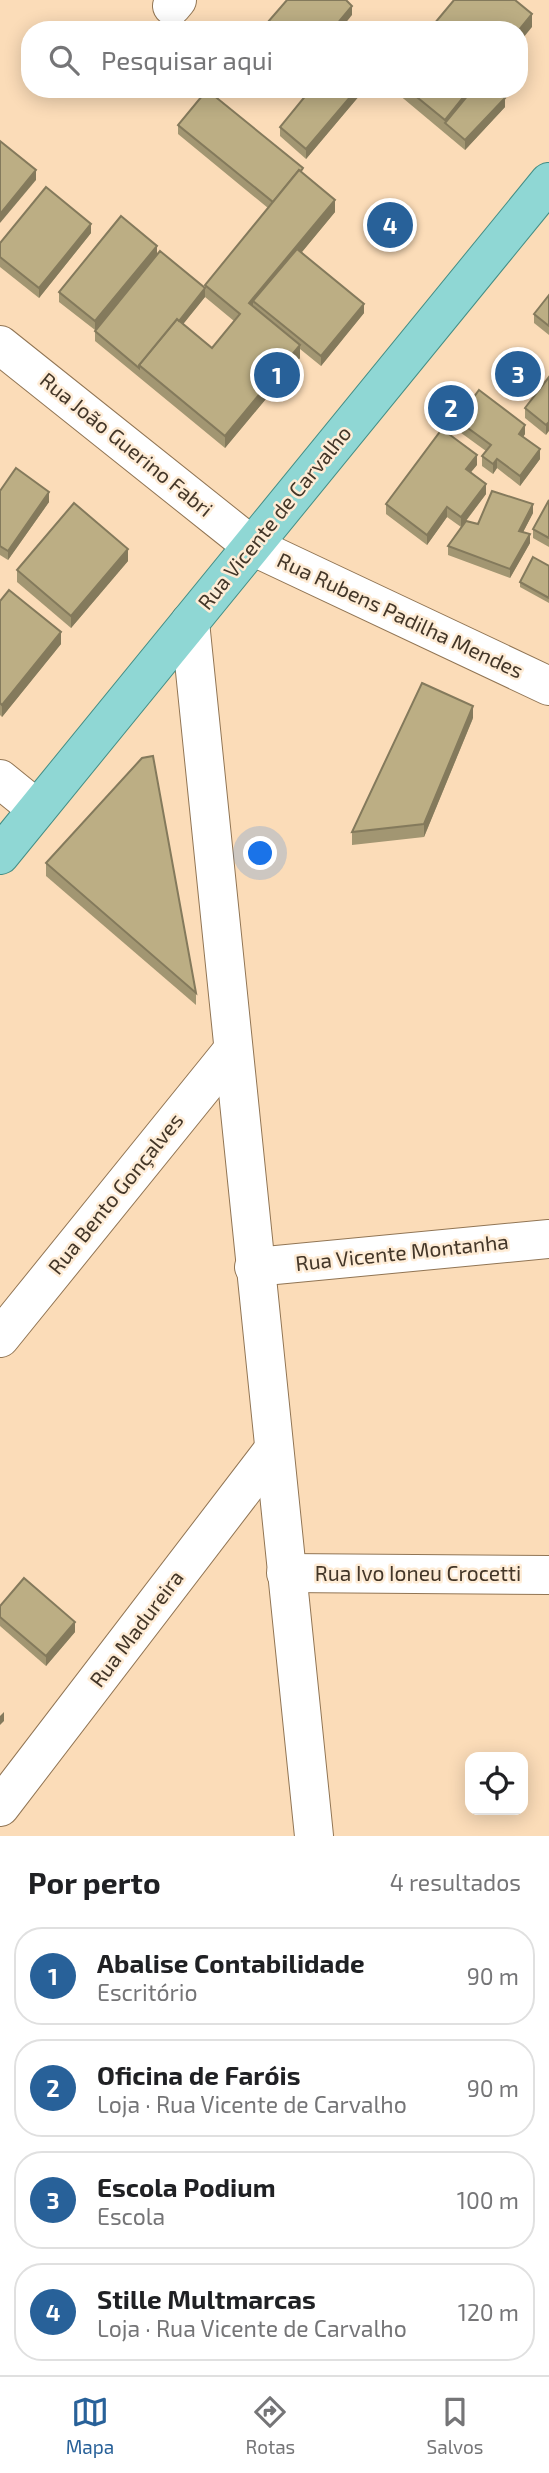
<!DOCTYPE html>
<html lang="pt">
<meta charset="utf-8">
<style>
:root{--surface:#fff;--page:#f6f6f6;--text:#202124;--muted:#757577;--line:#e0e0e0;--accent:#286199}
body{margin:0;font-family:"Exo 2",sans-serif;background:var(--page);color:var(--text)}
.controls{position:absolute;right:21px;bottom:21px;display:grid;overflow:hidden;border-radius:14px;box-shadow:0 4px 18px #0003}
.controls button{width:63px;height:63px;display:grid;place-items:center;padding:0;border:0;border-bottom:2px solid var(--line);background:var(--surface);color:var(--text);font:35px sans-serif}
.you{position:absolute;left:261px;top:854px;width:24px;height:24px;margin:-18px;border:5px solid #fff;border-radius:50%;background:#1a73e8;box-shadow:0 0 0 10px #1a73e833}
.badge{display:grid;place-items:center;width:46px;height:46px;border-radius:50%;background:var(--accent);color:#fff;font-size:23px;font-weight:700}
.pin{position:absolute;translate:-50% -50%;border:4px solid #fff;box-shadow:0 2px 7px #0006}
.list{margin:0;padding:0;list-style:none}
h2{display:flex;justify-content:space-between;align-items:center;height:91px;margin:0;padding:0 28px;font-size:30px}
h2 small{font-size:23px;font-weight:400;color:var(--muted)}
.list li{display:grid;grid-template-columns:46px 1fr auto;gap:21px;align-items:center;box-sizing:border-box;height:98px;margin:0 14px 14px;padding:0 14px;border:2px solid var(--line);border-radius:28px}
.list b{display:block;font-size:26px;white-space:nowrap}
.list p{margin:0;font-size:23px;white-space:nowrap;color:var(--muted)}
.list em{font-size:23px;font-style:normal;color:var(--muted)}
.icon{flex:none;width:38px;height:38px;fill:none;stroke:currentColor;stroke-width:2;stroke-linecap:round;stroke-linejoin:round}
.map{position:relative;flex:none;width:549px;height:1836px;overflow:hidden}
.search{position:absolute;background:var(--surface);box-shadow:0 4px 18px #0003;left:21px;right:21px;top:21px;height:77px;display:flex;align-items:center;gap:18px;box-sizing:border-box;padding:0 24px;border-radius:28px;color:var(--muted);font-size:26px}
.sheet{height:539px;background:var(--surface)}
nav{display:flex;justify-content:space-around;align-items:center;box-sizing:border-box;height:98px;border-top:2px solid var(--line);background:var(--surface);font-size:19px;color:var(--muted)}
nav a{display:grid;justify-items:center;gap:4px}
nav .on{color:var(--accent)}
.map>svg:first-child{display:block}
</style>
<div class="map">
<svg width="549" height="1836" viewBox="0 0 549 1836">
<rect width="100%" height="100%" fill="#fbdcb8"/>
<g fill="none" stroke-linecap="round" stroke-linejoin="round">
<defs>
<g id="minor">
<path d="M172,6L177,0"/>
<path d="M0,345L252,546L549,686"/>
<path d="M190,622L314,1836"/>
<path d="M0,779L37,809"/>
<path d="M254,1267L549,1239"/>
<path d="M0,1338L232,1051"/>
<path d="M286,1573L549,1575"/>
<path d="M0,1807L274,1449"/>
</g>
<path id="major" d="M0,855L549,182"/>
</defs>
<use href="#minor" stroke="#917554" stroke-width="40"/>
<use href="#major" stroke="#448e85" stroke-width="40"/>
<use href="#minor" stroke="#fff" stroke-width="38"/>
<use href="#major" stroke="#8fd7d4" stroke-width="38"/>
</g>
<g fill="#a29672" fill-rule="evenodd">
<path d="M272,89H288L281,97Z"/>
<path d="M311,89H365L306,159L280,136V127Z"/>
<path d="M392,89H493L505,107L465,150Z"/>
<path d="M178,125L303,174L335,212L302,252L364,313L321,366L300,349V358L225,448L95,341V330L59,302V292L157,254L205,288V285L268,208L178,134ZM205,297L234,321L212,348L183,324Z"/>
<path d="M91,233L39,298L0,267V243Z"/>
<path d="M549,295V335L534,323V314Z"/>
<path d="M549,377L546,435L525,418V408Z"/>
<path d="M457,420L525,434L523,437L540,459L520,486L497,468L493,474L482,466V456L486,451L457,430Z"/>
<path d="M477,465L471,472L486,494L466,521L478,524L533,513L523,532L530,543L510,578L448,555V546L461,527L447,517L427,545L386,514V504Z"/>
<path d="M0,491L49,502L8,560L0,555Z"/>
<path d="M549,500V547L533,538V529Z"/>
<path d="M128,561L71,628L17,582V570Z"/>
<path d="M549,566V603L520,587V582Z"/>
<path d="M0,601L61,644L2,717L0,715Z"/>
<path d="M473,718L424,837L352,845V832Z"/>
<path d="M46,863L196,993V1005L46,876Z"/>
<path d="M0,1606L75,1632L46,1666L0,1626Z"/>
</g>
<g fill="#847a5c">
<path d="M352,6V15L340,30H332Z"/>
<path d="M532,14V27L519,43V30Z"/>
<path d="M281,89H288L281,97Z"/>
<path d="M357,89H365L306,159V149Z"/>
<path d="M470,89H481L445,123V120Z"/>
<path d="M505,98V107L465,150V140Z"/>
<path d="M36,170V180L0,223V214Z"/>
<path d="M335,200V212L258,305L253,301V311L249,303Z"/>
<path d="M91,224V233L39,298V288Z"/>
<path d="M157,246V256L95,330V321Z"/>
<path d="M205,288V297L146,370L141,366Z"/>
<path d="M364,304V313L321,366V356Z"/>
<path d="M300,345V358L225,448V436Z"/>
<path d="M549,422V431L546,435V425Z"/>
<path d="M525,425V434L519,443V434Z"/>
<path d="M540,449V459L520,486V476Z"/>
<path d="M477,455V465L466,478V469Z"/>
<path d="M497,459V468L493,474V464Z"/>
<path d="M486,484V494L461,527V517Z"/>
<path d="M49,492V502L8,560V551Z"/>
<path d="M533,504V513L519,540V531Z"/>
<path d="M447,507V517L427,545V535Z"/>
<path d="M530,534V543L510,578V569Z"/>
<path d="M128,549V561L71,628V616Z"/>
<path d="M61,632V644L2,717V705Z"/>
<path d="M473,706V718L424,837V824Z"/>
<path d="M75,1622V1632L46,1666V1656Z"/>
<path d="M4,1712V1721L0,1725V1716Z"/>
</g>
<g fill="#bcae84" stroke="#847a5c" stroke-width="2">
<path d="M287,0H346L352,6L332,30H261Z"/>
<path d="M454,0H515L532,14L519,30H429Z"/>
<path d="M311,89H357L306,149L280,127Z"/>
<path d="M407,89H470L445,120Z"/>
<path d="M473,89H493L505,98L465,140L445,123Z"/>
<path d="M207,90L303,168L301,171L299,170L273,202L178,125Z"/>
<path d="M0,141L36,170L0,214Z"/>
<path d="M299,170L335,200L249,303L300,345L225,436L139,365L177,319L212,348L240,314L205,285Z"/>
<path d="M46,187L91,224L39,288L0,257V243Z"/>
<path d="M121,216L157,246L95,321L59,292Z"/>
<path d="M297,249L364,304L321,356L253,301Z"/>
<path d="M160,251L205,288L179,321L177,319L139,365V368L95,331Z"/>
<path d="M549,295V326L534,314Z"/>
<path d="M549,377V422L546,425L525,408Z"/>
<path d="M479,390L525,425L519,434L540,449L520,476L497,459L493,464L482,456L491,445L457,420Z"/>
<path d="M442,429L477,455L466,469L486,484L461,517L447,507L427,535L386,504Z"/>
<path d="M16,468L49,492L8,551L0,546V491Z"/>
<path d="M492,491L533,504L519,531L530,534L510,569L448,546L466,521L478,524Z"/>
<path d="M549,500V538L533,529Z"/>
<path d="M74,503L128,549L71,616L17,570Z"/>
<path d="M533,557L549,566V598L520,582Z"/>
<path d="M9,590L61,632L2,705L0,703V601Z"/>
<path d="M422,683L473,706L424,824L352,832Z"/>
<path d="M153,756L196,993L46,863L142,758Z"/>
<path d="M24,1578L75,1622L46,1656L0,1617V1606Z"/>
</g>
<g text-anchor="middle" stroke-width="5" stroke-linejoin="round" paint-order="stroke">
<g font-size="21" fill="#433628" stroke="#feecd6">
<text transform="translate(126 445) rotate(39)" y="7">Rua João Guerino Fabri</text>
<text transform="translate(275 518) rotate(-51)" y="7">Rua Vicente de Carvalho</text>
<text transform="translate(400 616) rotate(25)" y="7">Rua Rubens Padilha Mendes</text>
<text transform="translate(116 1194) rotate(-51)" y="7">Rua Bento Gonçalves</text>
<text transform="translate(402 1253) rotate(-6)" y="7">Rua Vicente Montanha</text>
<text x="418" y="1581">Rua Ivo Ioneu Crocetti</text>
<text transform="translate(137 1629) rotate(-53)" y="7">Rua Madureira</text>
</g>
</g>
</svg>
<div class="controls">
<button><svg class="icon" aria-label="locate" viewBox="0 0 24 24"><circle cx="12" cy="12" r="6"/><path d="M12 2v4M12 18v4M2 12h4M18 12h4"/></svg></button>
</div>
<div class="you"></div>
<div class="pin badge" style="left:277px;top:375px">1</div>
<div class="pin badge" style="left:451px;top:408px">2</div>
<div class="pin badge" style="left:518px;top:374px">3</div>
<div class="pin badge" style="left:390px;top:225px">4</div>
<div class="search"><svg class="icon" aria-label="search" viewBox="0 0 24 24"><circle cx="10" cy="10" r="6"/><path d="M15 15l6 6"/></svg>Pesquisar aqui</div>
</div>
<section class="sheet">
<h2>Por perto<small>4 resultados</small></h2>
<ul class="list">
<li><span class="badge">1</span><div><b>Abalise Contabilidade</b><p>Escritório</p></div><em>90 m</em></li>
<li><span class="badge">2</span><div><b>Oficina de Faróis</b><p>Loja · Rua Vicente de Carvalho</p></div><em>90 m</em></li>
<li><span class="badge">3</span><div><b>Escola Podium</b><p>Escola</p></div><em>100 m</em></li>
<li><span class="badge">4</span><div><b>Stille Multmarcas</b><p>Loja · Rua Vicente de Carvalho</p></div><em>120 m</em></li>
</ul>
</section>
<nav>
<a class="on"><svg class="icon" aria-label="map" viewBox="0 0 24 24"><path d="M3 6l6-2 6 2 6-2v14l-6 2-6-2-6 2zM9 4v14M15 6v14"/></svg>Mapa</a>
<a><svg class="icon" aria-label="directions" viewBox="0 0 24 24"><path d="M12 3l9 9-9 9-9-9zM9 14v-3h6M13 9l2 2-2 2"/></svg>Rotas</a>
<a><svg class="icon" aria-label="saved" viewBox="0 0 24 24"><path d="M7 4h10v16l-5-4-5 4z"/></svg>Salvos</a>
</nav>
